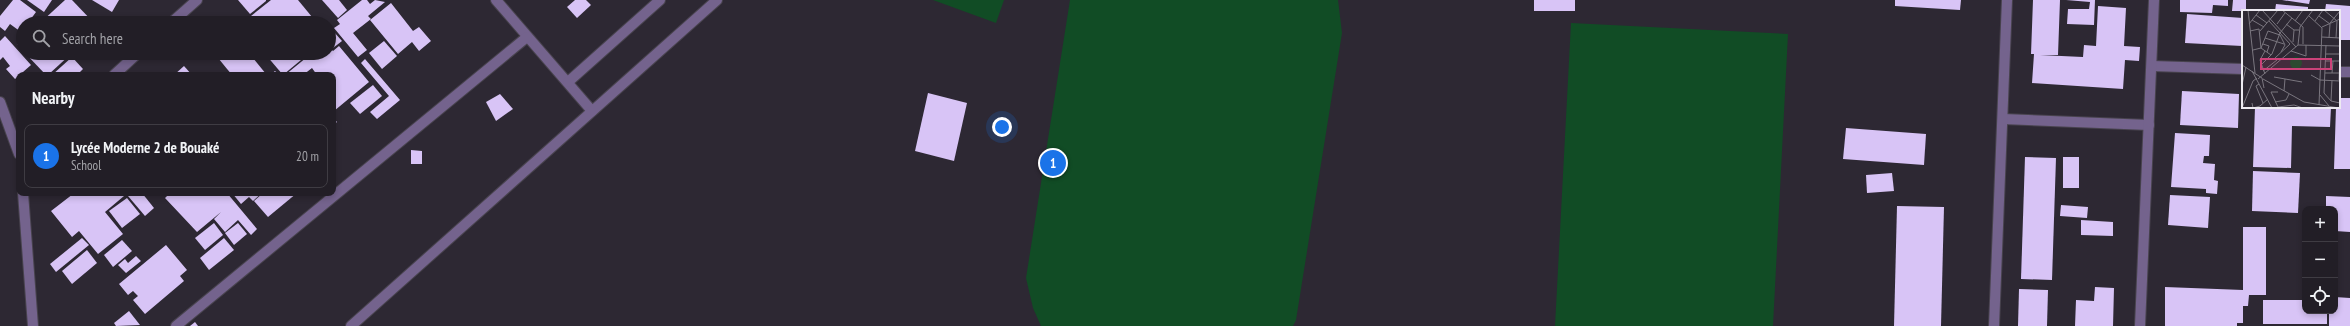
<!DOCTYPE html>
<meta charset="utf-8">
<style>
:root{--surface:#221e26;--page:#2a272e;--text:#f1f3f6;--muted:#a2a2a7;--line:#3f3c43;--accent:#1a73e8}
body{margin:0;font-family:"PT Sans Narrow",sans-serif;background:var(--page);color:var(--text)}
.controls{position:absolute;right:12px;bottom:12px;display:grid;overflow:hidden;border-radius:8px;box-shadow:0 2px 6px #0003}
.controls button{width:36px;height:36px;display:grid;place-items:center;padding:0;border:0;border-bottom:1px solid var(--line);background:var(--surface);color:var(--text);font:20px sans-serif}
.you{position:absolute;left:1002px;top:127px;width:14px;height:14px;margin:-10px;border:3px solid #fff;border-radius:50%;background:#1a73e8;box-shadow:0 0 0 6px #1a73e833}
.badge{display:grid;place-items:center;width:26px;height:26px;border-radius:50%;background:var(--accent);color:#fff;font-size:13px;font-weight:700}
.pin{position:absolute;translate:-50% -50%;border:2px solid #fff;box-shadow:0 1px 4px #0006}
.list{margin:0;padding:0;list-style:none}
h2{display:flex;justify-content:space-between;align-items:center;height:52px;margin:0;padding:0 16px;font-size:17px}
h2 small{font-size:13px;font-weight:400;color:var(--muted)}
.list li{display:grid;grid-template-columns:26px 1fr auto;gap:12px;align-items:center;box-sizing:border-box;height:64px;margin:0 8px 8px;padding:0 8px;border:1px solid var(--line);border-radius:8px}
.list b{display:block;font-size:15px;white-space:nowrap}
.list p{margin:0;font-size:13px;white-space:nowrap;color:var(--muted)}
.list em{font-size:13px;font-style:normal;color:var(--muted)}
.icon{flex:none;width:22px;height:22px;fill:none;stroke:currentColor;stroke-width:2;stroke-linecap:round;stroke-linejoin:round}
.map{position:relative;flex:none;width:2350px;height:326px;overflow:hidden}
.search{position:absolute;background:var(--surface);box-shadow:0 2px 6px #0003;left:16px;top:16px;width:320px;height:44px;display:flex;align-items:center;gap:10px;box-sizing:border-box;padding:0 14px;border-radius:22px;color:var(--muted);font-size:15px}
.panel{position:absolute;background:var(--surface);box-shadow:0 2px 6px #0003;left:16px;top:72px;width:320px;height:124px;border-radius:8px}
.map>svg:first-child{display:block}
</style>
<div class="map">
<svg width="2350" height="326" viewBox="0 0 2350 326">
<rect width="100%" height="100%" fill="#2d2833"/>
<g fill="#114c25">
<path d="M933,0H1004L996,23Z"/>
<path d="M1070,0H1338L1342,33L1296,320L1293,326H1041L1033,308L1026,278Z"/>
<path d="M1571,23L1788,34L1773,326H1555Z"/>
</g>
<g fill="#d8c4f6">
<path d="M13,0H20L36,12L28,23H23L21,32L10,24L5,31L0,27V16Z"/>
<path d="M27,0H52L44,12Z"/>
<path d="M65,0H72L94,23H40Z"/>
<path d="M92,0H119L112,12Z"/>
<path d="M238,0H266V1L250,14Z"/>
<path d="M271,0H298L317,23H256L251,16Z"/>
<path d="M322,0H339L347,10L338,18Z"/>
<path d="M362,0H367L370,4L375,0L385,2L368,16L371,19L353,33L367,50L358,57L334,28L340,24L337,20Z"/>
<path d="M575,0H586L591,5L577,18L567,7Z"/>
<rect x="1534" y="0" width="41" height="11"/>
<path d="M1895,0H1961L1960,10L1895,6Z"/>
<path d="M2033,0H2060L2058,55H2040L2083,57L2084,45L2096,46L2098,6L2126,8L2124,46L2140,47L2139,61L2125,60L2123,89L2032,83L2034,54H2031Z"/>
<path d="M2066,0H2095L2094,25L2067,24L2068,9H2089L2090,2Z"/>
<path d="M2180,0H2228V6L2213,5L2212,13L2180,12Z"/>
<path d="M2233,0H2246V11H2232Z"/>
<path d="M2282,0H2310L2309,4Z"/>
<path d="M391,3L413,31L419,27L431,41L419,51L412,42L398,54L370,20Z"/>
<path d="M2276,4L2308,7V11H2275Z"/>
<path d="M2326,4L2350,6V40H2339V11H2325Z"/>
<path d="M2187,14L2243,18L2242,46L2185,43Z"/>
<path d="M334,32L342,41L333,48L329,44V37Z"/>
<path d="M5,36L31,65L15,79L6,69L10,66L3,57L0,60V41Z"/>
<path d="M23,38V51L17,44Z"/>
<path d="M384,41L397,56L382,69L369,53Z"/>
<path d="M339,46L369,82L334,111L333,75H317L312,68L303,75H285L312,53H329V47L333,51Z"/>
<path d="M25,53H72L48,75H46Z"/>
<path d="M214,53H249L266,74L232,75Z"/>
<path d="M269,53H296L301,60L283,75L266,55Z"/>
<path d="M72,57L83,69L77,75H52Z"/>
<path d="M365,59L400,100L377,119L370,112L389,96L361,63Z"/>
<path d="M184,66L192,75H174Z"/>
<path d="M275,71L279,75H270Z"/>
<path d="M373,85L382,96L360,114L350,103Z"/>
<path d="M2182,91L2239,94L2238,128L2180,125Z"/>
<path d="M928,93L967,103L954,161L915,151Z"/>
<path d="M500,94L513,109L496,121L486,102Z"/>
<path d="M2339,98H2350V169H2334L2336,107H2339Z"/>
<path d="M2255,107H2331L2330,127L2292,126L2291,168L2253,167Z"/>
<path d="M333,118L337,122L333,125Z"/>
<path d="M1846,128L1926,134L1924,165L1843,159Z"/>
<path d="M2175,133L2210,135L2209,156H2204L2203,163L2215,164L2214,180L2218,181L2217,194L2206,193V189L2171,187Z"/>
<path d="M411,150L422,151V164H411Z"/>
<path d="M2025,157L2056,158L2052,280L2021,279Z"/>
<rect x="2063" y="157" width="16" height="31"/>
<path d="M2253,171L2300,173L2298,213L2252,211Z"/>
<path d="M1892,173L1894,191L1867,193L1866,175Z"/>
<path d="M78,193H122L124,196L105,212L123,234L98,254L79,231L72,237L51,211L73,194L75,196Z"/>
<path d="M131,193H142L154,208L145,216L128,196Z"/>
<path d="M170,193H204L206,196L209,193H217L220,196L227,193L257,229L251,235L238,220L225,232L214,219L221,212L197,232L165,198Z"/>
<path d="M232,193H262L253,201L249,197L241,204Z"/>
<path d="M263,193H297L268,217L254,201Z"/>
<path d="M2170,195L2210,197L2208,228L2168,225Z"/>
<path d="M2326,196L2350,197V232L2335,231V209H2326Z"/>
<path d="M127,198L140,214L122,228L109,211Z"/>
<path d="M2061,205L2088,207L2087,218L2060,216Z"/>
<path d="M1897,206L1944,207L1941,326H1894Z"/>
<path d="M2081,220L2113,222V236L2081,235Z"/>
<path d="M214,223L223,235L205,250L195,238Z"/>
<path d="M238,223L247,234L234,245L225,233Z"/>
<path d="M2243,227H2266V295H2249L2248,306H2243V323H2237V326H2165V287L2243,290Z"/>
<path d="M82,238L89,245L56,272L50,264Z"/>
<path d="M224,238L234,250L209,270L200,258Z"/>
<path d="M122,240L132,251L113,267L104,255Z"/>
<path d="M166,245L187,270L180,276L184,281L145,314L133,300L138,296L133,291L128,295L119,284Z"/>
<path d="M87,250L97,263L72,284L62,271Z"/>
<path d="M136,256L141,261L126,273L118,265L125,259L128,263Z"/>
<path d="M2095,287L2114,288L2113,326H2075L2076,300L2094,301Z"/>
<path d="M2019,289L2048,290L2047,326H2018Z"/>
<path d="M2335,297L2350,298V326H2329V311H2335Z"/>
<path d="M2263,300H2305V311H2327V324H2263Z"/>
<path d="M129,311L140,325L116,326L114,323Z"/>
<path d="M195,322L198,326H190Z"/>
</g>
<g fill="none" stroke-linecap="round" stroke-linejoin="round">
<defs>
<g id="minor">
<path d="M496,0L592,111"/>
<path d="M171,23L197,0"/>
<path d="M2152,66L2243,69"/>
<path d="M2339,72H2350"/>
<path d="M114,75L138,53"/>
<path d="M568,82L660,0"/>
<path d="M0,102L19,154"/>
<path d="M2003,119L2149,125"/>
<path d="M23,193L33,326"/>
<path d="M176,326L527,37"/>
<path d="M351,326L717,0"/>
<path d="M1994,326L2007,0"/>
<path d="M2140,326L2154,0"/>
</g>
</defs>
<use href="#minor" stroke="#48434e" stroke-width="12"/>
<use href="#minor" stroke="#74638d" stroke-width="10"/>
</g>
<g transform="translate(2242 10)">
<rect width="98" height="98" fill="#2d2833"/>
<path d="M48 53a6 6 0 1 1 12 0a6 6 0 1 1-12 0Z" fill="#114c25"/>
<path fill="none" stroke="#7a767f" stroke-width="1" d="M6,0L13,63M20,0L54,37M40,0L61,17V34M82,0L95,11L94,28M14,5L25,13M67,6L80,18L77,95M77,6L88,14L87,28M10,10L22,17M27,11L48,34L33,48M53,11L61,0M73,11L81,0M88,13L98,1M7,14L18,0M35,14L43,3M44,14L52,20H57M80,17L98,9M8,21L17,19L19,38M18,21L36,0M80,27L98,28M23,28L42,34M51,32L52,20M21,34L27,36L25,42M56,35L58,17L71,0M84,35L82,83L89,91L98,93M19,38L26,21L38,25L43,35L39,42M11,40L19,38L29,45M49,41L64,46V35M84,44H98M83,51H98M20,54L30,44L38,23L50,8M0,55L20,68L22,78M10,61L30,98M21,61L35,50M83,63H97M90,63L91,51M23,64L18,50L23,41M69,65L78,70L98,71M32,67L60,72M16,69L56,35L98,36M21,69L62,92L97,98M97,70L98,42M17,74L14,76L21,93M0,75L4,57M42,81L43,69M78,85L87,96M89,91L90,70M33,92L44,90L47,84M10,93L11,98L18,96L26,89M36,97L52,95L61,98M36,97L29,82H36M0,98L11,71L15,68"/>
<path fill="#cb4279" fill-opacity="0.15" stroke="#cb4279" stroke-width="2" d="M19,49H89V59H19Z"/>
<rect width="98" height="98" fill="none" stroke="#edeaf1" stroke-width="2"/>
</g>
</svg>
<div class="controls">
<button>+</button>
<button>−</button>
<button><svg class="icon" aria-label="locate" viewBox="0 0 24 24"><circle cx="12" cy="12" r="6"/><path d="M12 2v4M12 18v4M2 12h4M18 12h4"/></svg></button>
</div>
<div class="you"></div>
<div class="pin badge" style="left:1053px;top:163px">1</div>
<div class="search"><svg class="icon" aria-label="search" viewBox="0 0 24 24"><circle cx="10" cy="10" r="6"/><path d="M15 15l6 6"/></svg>Search here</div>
<section class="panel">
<h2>Nearby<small></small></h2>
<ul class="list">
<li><span class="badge">1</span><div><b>Lycée Moderne 2 de Bouaké</b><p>School</p></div><em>20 m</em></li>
</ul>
</section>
</div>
